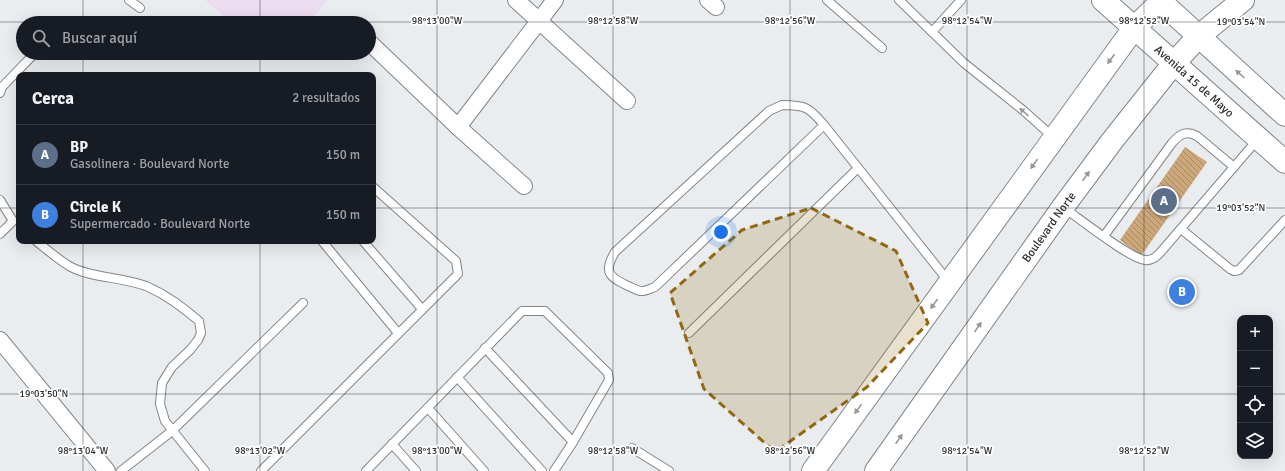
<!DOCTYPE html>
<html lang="es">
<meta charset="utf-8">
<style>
:root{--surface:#171b24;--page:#242831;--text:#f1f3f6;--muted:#9ea1a6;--line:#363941;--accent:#b45309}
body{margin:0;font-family:Signika,sans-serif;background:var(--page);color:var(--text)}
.controls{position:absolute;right:12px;bottom:12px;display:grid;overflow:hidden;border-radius:8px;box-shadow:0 4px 16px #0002}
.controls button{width:36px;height:36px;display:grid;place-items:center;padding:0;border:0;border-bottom:1px solid var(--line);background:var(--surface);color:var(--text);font:20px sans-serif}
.you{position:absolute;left:721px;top:232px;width:14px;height:14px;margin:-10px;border:3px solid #fff;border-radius:50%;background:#1a73e8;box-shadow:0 0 0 6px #1a73e833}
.badge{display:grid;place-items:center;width:26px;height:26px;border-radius:50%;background:var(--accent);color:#fff;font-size:13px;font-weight:700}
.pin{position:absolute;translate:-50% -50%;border:2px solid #fff;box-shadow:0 1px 4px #0006}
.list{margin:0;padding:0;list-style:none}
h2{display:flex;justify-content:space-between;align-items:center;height:52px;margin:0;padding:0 16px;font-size:17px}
h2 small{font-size:13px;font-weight:400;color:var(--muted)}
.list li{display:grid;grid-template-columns:26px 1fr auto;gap:12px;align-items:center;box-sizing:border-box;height:60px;padding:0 16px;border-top:1px solid var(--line)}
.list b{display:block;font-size:15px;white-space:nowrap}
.list p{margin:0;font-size:13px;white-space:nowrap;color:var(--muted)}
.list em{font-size:13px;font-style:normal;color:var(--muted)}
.icon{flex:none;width:22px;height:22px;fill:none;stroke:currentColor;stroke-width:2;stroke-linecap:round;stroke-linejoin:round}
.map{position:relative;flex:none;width:1285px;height:471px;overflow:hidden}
.search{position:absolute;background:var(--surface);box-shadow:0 4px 16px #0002;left:16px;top:16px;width:360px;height:44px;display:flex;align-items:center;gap:10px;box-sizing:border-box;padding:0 14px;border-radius:22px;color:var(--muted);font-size:15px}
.panel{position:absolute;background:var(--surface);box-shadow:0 4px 16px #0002;left:16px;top:72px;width:360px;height:172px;border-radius:8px}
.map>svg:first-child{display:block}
</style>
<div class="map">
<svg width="1285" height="471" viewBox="0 0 1285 471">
<defs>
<pattern id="building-back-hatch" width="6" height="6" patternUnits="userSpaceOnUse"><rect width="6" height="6" fill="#cda87a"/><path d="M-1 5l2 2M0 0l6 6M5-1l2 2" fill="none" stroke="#a78964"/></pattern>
</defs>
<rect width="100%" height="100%" fill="#eaedf0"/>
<path fill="#ecddf0" d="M205,0H328L308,23H232Z"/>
<path fill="url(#building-back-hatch)" d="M1185,147L1207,162L1141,256L1120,240Z"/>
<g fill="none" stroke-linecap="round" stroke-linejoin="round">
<defs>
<g id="lane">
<path d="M129,0L140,8"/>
<path d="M827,0L882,48"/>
<path d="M899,0L964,63L1024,111L1053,137"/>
<path d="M114,23L118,22"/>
<path d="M932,32L961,0"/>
<path d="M0,93L2,87L35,53"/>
<path d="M782,105C805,105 809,107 824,125L655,287C651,288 645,292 640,291C636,290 631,287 628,286C609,277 603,272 615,252L769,111Z"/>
<path d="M824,125L949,282"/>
<path d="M0,200L13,221L0,234"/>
<path d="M1064,208C1080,219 1129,258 1145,260C1151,261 1155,258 1159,254L1258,139"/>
<path d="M1181,229L1230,269L1234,271L1239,270L1285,220"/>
<path d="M1104,236L1172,143C1180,134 1186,130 1197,136L1234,167"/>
<path d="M36,241C46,249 60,261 71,267C92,278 122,277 146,286C167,295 182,307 199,321L201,333L198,340L190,350L172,367L162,383L160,404L165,421L205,471"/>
<path d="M322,241L398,333"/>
<path d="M363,241L422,309"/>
<path d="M689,333L858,168"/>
<path d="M485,348L573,442"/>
<path d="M457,377L542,471"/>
<path d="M428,408L484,471"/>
<path d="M392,444L416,471"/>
<path d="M632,448L669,471"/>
<path d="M121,471L172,431L303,303"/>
<path d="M261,471L458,274L456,261L373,187"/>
<path d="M366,471L522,311H545L608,373L609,380L573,442L554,471"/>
</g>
<g id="street">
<path d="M516,0L627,101"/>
<path d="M708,0L716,7"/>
<path d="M369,42L458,127L524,186"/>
<path d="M458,127L555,0"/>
<path d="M0,340L107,471"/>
</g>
<g id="secondary">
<path id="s1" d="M1103,0L1285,162"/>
<path d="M1159,0L1285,115"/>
</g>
<g id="primary">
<path d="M813,471L1134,28L1163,0"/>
<path id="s2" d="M876,471L1063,207L1112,141L1174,63L1199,36L1243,0"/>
</g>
</defs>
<use href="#lane" stroke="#838688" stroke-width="10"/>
<use href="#street" stroke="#838688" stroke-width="18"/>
<use href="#secondary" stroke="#838688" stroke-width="24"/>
<use href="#primary" stroke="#838688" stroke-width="24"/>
<use href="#lane" stroke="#fff" stroke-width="8"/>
<use href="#street" stroke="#fff" stroke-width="16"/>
<use href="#secondary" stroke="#fff" stroke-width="22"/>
<use href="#primary" stroke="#fff" stroke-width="22"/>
</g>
<defs><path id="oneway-solid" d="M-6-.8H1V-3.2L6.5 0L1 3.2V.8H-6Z"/></defs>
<g fill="#969798">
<use href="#oneway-solid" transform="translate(1111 59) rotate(127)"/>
<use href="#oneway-solid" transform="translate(1240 74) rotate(-138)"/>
<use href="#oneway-solid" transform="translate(1024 112) rotate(-139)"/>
<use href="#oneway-solid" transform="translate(1034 164) rotate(126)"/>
<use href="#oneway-solid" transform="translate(1086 176) rotate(-54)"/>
<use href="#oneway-solid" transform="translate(934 304) rotate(126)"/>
<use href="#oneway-solid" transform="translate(978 327) rotate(-55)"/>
<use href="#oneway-solid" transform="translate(858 409) rotate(126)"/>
<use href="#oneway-solid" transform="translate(899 439) rotate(-55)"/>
</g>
<path fill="#926811" fill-opacity="0.2" stroke="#926811" stroke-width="3" stroke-dasharray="8 5" stroke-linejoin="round" d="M811,208L896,251L928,323L867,387L775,452L704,389L670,293L742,230Z"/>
<path fill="none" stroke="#2e2f30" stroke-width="1" stroke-opacity="0.45" d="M83,0V23M260,0V23M437,0V471M613,0V471M790,0V471M967,0V471M1144,0V471M0,22H1285M83,53V75M260,53V75M0,208H19M373,208H1285M83,241V471M260,241V471M0,394H1240M1270,394H1285"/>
<g text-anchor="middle" stroke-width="3.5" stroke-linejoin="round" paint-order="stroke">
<g font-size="12" fill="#2e2f30" stroke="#fff">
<text dy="4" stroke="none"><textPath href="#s1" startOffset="122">Avenida 15 de Mayo</textPath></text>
<text dy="4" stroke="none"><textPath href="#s2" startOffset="299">Boulevard Norte</textPath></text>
</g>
</g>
<g font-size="10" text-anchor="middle" fill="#2e2f30" stroke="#fff" stroke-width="3.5" stroke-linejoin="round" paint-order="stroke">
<text x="437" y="24">98°13'00"W</text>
<text x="613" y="24">98°12'58"W</text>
<text x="790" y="24">98°12'56"W</text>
<text x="967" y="24">98°12'54"W</text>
<text x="1144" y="24">98°12'52"W</text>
<text x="1241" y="25">19°03'54"N</text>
<text x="1241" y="211">19°03'52"N</text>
<text x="44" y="397">19°03'50"N</text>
<text x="83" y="454">98°13'04"W</text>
<text x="260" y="454">98°13'02"W</text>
<text x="437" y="454">98°13'00"W</text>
<text x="613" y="454">98°12'58"W</text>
<text x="790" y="454">98°12'56"W</text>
<text x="967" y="454">98°12'54"W</text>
<text x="1144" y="454">98°12'52"W</text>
</g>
</svg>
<div class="controls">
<button>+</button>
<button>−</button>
<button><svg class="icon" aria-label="locate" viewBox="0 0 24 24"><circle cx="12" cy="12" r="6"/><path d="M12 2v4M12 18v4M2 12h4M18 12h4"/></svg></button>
<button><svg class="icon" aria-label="layers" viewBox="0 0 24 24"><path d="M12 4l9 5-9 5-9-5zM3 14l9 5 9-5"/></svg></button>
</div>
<div class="you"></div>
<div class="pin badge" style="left:1164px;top:201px;background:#5c6f8a">A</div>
<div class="pin badge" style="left:1182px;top:292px;background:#3f7fe0">B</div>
<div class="search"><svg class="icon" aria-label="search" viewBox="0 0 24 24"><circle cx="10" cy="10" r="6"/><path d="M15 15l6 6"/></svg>Buscar aquí</div>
<section class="panel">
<h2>Cerca<small>2 resultados</small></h2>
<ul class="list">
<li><span class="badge" style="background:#5c6f8a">A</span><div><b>BP</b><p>Gasolinera · Boulevard Norte</p></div><em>150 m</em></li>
<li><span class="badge" style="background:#3f7fe0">B</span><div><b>Circle K</b><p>Supermercado · Boulevard Norte</p></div><em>150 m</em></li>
</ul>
</section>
</div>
